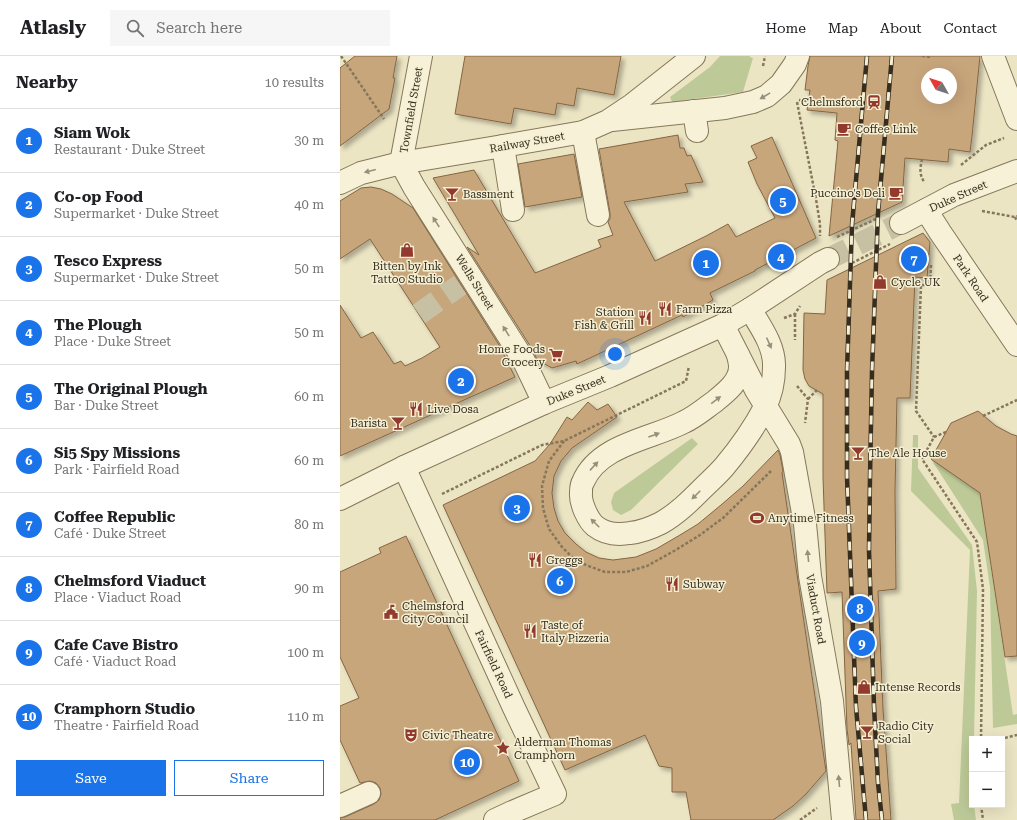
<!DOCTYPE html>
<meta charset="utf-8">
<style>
:root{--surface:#fff;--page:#f6f6f6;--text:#202124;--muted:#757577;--line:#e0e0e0;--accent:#1a73e8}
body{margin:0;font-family:"Roboto Serif",serif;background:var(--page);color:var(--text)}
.controls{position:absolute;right:12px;bottom:12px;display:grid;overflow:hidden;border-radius:0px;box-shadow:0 4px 16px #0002}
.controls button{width:36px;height:36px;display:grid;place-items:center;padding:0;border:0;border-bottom:1px solid var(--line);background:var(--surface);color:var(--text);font:20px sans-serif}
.compass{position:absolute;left:581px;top:12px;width:36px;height:36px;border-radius:50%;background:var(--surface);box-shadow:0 4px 16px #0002;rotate:309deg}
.you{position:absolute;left:275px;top:298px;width:14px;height:14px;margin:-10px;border:3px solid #fff;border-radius:50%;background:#1a73e8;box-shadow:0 0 0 6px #1a73e833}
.badge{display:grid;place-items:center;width:26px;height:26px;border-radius:50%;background:var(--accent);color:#fff;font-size:13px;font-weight:700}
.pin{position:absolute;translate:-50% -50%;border:2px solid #fff;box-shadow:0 1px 4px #0006}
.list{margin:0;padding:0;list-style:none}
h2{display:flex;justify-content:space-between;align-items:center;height:52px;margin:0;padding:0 16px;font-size:17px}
h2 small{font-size:13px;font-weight:400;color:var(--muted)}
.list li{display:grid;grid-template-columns:26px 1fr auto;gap:12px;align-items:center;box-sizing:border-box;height:64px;padding:0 16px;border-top:1px solid var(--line)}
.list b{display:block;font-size:15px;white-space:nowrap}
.list p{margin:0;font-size:13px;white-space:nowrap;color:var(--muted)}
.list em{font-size:13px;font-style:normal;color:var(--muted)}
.actions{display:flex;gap:8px;padding:12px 16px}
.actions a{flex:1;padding:9px 0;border:1px solid var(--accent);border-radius:0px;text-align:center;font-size:14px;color:var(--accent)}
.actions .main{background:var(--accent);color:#fff}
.icon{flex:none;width:22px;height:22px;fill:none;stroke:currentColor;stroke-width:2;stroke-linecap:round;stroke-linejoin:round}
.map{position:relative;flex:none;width:677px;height:764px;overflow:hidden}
header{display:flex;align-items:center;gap:24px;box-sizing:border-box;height:56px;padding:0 20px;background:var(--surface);border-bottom:1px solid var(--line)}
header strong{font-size:19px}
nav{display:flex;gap:22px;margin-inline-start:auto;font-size:14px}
.search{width:280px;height:36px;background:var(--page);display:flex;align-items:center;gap:10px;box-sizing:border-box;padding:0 14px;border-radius:0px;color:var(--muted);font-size:15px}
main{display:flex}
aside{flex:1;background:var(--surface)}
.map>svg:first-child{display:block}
</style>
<header>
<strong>Atlasly</strong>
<div class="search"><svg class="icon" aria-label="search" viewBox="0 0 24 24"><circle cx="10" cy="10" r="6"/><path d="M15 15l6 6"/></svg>Search here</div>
<nav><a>Home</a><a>Map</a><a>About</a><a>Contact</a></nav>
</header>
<main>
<aside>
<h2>Nearby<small>10 results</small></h2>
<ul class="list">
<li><span class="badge">1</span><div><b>Siam Wok</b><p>Restaurant · Duke Street</p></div><em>30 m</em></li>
<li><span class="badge">2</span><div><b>Co-op Food</b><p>Supermarket · Duke Street</p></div><em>40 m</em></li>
<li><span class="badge">3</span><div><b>Tesco Express</b><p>Supermarket · Duke Street</p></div><em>50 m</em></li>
<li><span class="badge">4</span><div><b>The Plough</b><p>Place · Duke Street</p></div><em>50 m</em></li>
<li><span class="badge">5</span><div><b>The Original Plough</b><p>Bar · Duke Street</p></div><em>60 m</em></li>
<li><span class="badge">6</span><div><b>Si5 Spy Missions</b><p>Park · Fairfield Road</p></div><em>60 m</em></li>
<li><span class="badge">7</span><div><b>Coffee Republic</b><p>Café · Duke Street</p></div><em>80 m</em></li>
<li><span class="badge">8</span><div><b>Chelmsford Viaduct</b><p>Place · Viaduct Road</p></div><em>90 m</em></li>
<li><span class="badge">9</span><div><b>Cafe Cave Bistro</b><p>Café · Viaduct Road</p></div><em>100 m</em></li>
<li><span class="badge">10</span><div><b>Cramphorn Studio</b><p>Theatre · Fairfield Road</p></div><em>110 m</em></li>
</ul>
<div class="actions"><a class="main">Save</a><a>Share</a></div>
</aside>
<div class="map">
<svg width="677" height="764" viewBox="0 0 677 764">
<defs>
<filter id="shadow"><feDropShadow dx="3.5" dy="3.5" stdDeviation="2" flood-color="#0004"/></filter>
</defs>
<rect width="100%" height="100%" fill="#ece5c4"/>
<g fill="#bdca98">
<path d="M380,0H410V1L413,2L403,36L332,46L330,41L370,11Z"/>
<path d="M573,379H578V412L632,489L637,535L634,683H632V749H634L636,764H614L611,748L619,747L630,494L571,435Z"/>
<path d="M352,382L358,388L291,454L281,459L273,454L271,446L274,437Z"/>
<path d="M591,403L640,437L673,659L677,658V668L653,672L650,532L643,484Z"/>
</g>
<g fill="#c8a67b" stroke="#846542" fill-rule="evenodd" filter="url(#shadow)">
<path d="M15,0H57L53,22H55L49,53L0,90V12Z"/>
<path d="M125,0H281L274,39L237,32L234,50L217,47L215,59L174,52L171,68L115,58Z"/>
<path d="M470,0H640L632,80L630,96L609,93L608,106L565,102L562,146L489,180L498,85L495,84L497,57L467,54L470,34H465L468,10ZM587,18H611V42H587Z"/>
<path d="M338,79L340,92H344L347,100L351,99L363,126L345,128L348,136L284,146L315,205L366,180L388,168L396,181L435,162L417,128L408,106L417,102L411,90L432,81L476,182L415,214V215L370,237L373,244L343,261L342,259L237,308L236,305L212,312L197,304L194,296L127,191L139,199L93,122L134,114L195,217L261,191L258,184L273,179L268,166L270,163V157L259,93Z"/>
<path d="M234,98L242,141L185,151L178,108Z"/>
<path d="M31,131L41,133L52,138L73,152L159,289L175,321L0,400V249L21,282L33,276L54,308L61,305L65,310L82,302L100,291L30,183L0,203V145L21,132Z"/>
<path d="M583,177L590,186L587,222L575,221L570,342H557L555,435L556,533L538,535L543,653L551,764H516L511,687L509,689L507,673L502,536L487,537L483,421V338L469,330L465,323L463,314L464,257L485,258L487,224Z"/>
<path d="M248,346L257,354L268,348L277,361L232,392L221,405L214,420L212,437L214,452L218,465L225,477L236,488L246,496L259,502L273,504L296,501L316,493L340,479L358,468L381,449L403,430L438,394L440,399L443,415L442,417L486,715L466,738L453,750L433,764H351L346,736H332V712L319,710L305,679L225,714L103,449L195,405L210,388L227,361L232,364Z"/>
<path d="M638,355L656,370L671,378L677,380V600L665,601L640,437L591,403L611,367Z"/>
<path d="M66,480L179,725L95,764H0V762L5,761L34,748L39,744L41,738L40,732L36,727L30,725L20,727L0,684V650L19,642L0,601V516L41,497L39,492Z"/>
</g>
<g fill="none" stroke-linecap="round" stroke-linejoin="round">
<g stroke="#c8c0a3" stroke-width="22" stroke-dasharray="22 11" stroke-linecap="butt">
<path d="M488,203L561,167"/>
<path d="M79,258L120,229"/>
</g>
<defs>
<g id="minor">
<path d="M653,0L677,63"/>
<path d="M354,55L357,75"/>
<path d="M272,64L385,52L413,46L427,40L441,28L455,8L458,0"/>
<path d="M243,76L258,159"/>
<path d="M163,90L173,154"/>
<path d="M61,107L74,131L183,303L204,347"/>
<path d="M61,107L81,0"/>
<path d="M0,127L21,117L61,107L163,90L243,76L268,65L292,49L354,0"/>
<path d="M586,154L600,176L677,289"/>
<path d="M561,167L614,139L677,115"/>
<path d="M383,269L416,334L449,388L452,396L465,468L470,520L492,645L503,764"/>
<path d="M398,299C399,303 400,307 400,311C400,326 385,337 374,346C364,353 355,361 344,366C312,383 259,388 243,426C241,429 241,434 241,437C240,447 248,464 255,470C265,478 278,479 290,477C300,476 311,472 321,467C337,458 350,445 363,432C370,425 377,419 384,411C399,393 414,372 425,351C431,339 434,324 434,311C435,290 420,270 410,253"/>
<path d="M64,411L174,652L215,738L170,757L155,764"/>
<path d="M0,443L64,411L204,347L270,320L383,269L410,253L480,207L488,203"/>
<path d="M0,750L29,737"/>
</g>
</defs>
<use href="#minor" stroke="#86775b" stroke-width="24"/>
<g stroke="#86775b" stroke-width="2.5" stroke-dasharray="3 2" stroke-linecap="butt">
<path d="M1,0L44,63"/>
<path d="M582,0L591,1V0"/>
<path d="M423,10L425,0"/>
<path d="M459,44L468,45"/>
<path d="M457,46L476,143L480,168V180"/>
<path d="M582,103C580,113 579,119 585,127"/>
<path d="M621,109L646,89L664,82"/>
<path d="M642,155L675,161L677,160"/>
<path d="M675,161L677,165"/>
<path d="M497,181L538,162"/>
<path d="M512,207L550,188"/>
<path d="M591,209L590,229H581L576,355L594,381"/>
<path d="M455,258V284"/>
<path d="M444,262L455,258L460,250"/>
<path d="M457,330L468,343L465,367"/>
<path d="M468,343L477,334"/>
<path d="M643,360L677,344"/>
<path d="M606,376L594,381L582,403L637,486L643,533L641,683"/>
<path d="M224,385L209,405L202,430L203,452L209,473L222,491L236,505L251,511L265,516H286L307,510L334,495L360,479L383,462L431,415"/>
<path d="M102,438L202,389L224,385L346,325L349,310"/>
<path d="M660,683L677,679"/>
<path d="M641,749L643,764"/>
<path d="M460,764L477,752"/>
</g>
<use href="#minor" stroke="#f7f2d7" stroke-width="22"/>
<defs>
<g id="rail">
<path d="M526,764L516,651L507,421V315L512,169L527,0"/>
<path d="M542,764L538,727L534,650L529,494L530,421L532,315L538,157L552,0"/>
</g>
</defs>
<use href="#rail" stroke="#362d1e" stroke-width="4.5"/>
<use href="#rail" stroke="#f4efd3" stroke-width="3" stroke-dasharray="9" stroke-linecap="butt"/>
</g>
<defs><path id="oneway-solid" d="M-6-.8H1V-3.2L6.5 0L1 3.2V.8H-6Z"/></defs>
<g fill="#96907a">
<use href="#oneway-solid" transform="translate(425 40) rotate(149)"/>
<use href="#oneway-solid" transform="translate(30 115) rotate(166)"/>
<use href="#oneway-solid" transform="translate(96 166) rotate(-123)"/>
<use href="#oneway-solid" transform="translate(166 275) rotate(-122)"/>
<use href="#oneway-solid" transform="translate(429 287) rotate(66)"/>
<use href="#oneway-solid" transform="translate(376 344) rotate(-37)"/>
<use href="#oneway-solid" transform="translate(314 379) rotate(-20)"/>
<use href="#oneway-solid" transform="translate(254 410) rotate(-47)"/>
<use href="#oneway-solid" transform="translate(356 439) rotate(135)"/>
<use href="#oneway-solid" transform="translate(255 467) rotate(-135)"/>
<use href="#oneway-solid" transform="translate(468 500) rotate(-96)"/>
<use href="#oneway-solid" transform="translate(499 725) rotate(-95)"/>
</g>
<defs>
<symbol id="station-bare" viewBox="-9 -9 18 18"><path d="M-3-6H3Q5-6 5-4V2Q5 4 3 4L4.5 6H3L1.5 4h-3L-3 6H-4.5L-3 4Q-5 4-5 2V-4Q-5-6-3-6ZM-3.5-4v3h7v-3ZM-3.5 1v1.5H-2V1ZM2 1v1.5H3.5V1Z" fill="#923a2e" stroke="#f4efd3" stroke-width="2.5" paint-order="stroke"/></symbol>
<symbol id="cafe-bare" viewBox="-9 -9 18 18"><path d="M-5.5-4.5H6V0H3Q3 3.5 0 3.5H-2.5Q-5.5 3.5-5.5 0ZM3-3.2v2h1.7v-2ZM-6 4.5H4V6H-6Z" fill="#923a2e" stroke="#f4efd3" stroke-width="2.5" paint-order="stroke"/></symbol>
<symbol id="bar-bare" viewBox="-9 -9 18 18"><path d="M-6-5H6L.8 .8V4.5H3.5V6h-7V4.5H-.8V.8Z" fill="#923a2e" stroke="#f4efd3" stroke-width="2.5" paint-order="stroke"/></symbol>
<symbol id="shop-bare" viewBox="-9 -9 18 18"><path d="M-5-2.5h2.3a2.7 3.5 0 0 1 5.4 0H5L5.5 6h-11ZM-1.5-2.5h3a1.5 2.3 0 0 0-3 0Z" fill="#923a2e" stroke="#f4efd3" stroke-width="2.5" paint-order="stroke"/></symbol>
<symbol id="restaurant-bare" viewBox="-9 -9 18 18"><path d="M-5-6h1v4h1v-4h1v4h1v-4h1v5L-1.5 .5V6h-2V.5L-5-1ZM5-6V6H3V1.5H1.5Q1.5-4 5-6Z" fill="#923a2e" stroke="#f4efd3" stroke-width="2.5" paint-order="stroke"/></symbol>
<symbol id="supermarket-bare" viewBox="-9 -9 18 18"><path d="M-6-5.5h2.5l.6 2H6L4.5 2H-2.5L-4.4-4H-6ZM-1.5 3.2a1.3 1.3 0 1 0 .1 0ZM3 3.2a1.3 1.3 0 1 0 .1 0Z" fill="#923a2e" stroke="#f4efd3" stroke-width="2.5" paint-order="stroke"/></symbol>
<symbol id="stadium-bare" viewBox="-9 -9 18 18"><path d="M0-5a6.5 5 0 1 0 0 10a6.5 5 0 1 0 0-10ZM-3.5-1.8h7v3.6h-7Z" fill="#923a2e" stroke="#f4efd3" stroke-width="2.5" paint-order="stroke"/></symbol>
<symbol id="civic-bare" viewBox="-9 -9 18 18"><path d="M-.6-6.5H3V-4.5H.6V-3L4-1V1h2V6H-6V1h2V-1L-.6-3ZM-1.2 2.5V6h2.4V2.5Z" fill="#923a2e" stroke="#f4efd3" stroke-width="2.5" paint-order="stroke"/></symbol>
<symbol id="theatre-bare" viewBox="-9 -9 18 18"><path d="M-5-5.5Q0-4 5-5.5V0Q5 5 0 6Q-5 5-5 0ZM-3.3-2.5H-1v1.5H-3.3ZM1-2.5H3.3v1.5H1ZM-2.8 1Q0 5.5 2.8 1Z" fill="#923a2e" stroke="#f4efd3" stroke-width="2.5" paint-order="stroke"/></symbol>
<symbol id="sight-bare" viewBox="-9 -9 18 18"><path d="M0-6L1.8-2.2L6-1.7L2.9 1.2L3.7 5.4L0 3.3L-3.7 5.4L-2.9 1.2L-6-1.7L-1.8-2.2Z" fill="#923a2e" stroke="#f4efd3" stroke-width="2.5" paint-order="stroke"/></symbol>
</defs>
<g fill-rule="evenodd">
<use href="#station-bare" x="524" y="36" width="20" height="20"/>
<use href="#cafe-bare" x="494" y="63" width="20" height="20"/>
<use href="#cafe-bare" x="546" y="127" width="20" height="20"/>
<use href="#bar-bare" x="102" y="128" width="20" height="20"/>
<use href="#shop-bare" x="57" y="184" width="20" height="20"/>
<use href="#shop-bare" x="530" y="216" width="20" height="20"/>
<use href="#restaurant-bare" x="315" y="243" width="20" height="20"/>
<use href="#restaurant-bare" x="295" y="252" width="20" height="20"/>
<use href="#supermarket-bare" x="206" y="289" width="20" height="20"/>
<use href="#restaurant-bare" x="66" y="343" width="20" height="20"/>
<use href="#bar-bare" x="48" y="357" width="20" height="20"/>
<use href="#bar-bare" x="508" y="387" width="20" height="20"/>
<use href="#stadium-bare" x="407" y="452" width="20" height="20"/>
<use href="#restaurant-bare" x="185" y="494" width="20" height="20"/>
<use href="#restaurant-bare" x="322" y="518" width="20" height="20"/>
<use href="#civic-bare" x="41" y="546" width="20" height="20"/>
<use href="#restaurant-bare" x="180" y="565" width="20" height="20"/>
<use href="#shop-bare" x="514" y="621" width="20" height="20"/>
<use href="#bar-bare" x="517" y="666" width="20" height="20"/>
<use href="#theatre-bare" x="61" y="669" width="20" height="20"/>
<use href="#sight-bare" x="153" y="682" width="20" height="20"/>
</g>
<g text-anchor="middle" stroke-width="3" stroke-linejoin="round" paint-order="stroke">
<g font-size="11" fill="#362d1e" stroke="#f4efd3" text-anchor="start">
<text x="523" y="50" text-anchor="end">Chelmsford</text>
<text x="515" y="77">Coffee Link</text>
<text x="545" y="141" text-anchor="end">Puccino's Deli</text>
<text x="123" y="142">Bassment</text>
<text x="67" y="214" text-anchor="middle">Bitten by Ink<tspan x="67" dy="13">Tattoo Studio</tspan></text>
<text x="551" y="230">Cycle UK</text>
<text x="336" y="257">Farm Pizza</text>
<text x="294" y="260" text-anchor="end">Station<tspan x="294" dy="13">Fish &amp; Grill</tspan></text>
<text x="205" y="297" text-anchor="end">Home Foods<tspan x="205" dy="13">Grocery</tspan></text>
<text x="87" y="357">Live Dosa</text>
<text x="47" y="371" text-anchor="end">Barista</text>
<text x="529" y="401">The Ale House</text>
<text x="428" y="466">Anytime Fitness</text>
<text x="206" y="508">Greggs</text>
<text x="343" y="532">Subway</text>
<text x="62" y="554">Chelmsford<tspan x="62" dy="13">City Council</tspan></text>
<text x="201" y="573">Taste of<tspan x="201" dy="13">Italy Pizzeria</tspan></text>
<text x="535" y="635">Intense Records</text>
<text x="538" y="674">Radio City<tspan x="538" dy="13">Social</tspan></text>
<text x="82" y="683">Civic Theatre</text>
<text x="174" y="690">Alderman Thomas<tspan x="174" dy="13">Cramphorn</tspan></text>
</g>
<g font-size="11" fill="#362d1e" stroke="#f4efd3">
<text transform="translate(71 54) rotate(-80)" y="4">Townfield Street</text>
<text transform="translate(187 86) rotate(-10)" y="4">Railway Street</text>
<text transform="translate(618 140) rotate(-24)" y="4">Duke Street</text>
<text transform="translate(631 222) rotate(56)" y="4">Park Road</text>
<text transform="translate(135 226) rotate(58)" y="4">Wells Street</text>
<text transform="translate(236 334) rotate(-22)" y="4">Duke Street</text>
<text transform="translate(476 553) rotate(80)" y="4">Viaduct Road</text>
<text transform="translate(154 608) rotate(65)" y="4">Fairfield Road</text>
</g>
</g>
</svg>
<div class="controls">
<button>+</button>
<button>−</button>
</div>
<svg class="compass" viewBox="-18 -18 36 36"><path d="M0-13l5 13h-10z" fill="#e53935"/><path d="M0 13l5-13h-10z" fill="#757577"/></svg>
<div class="you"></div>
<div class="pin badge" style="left:366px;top:207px">1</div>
<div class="pin badge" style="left:121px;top:325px">2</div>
<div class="pin badge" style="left:177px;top:452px">3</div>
<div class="pin badge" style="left:441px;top:201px">4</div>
<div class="pin badge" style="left:443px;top:145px">5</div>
<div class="pin badge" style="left:220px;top:525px">6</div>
<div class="pin badge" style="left:574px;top:203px">7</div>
<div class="pin badge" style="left:520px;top:553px">8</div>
<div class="pin badge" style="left:522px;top:587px">9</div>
<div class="pin badge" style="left:127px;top:706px">10</div>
</div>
</main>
